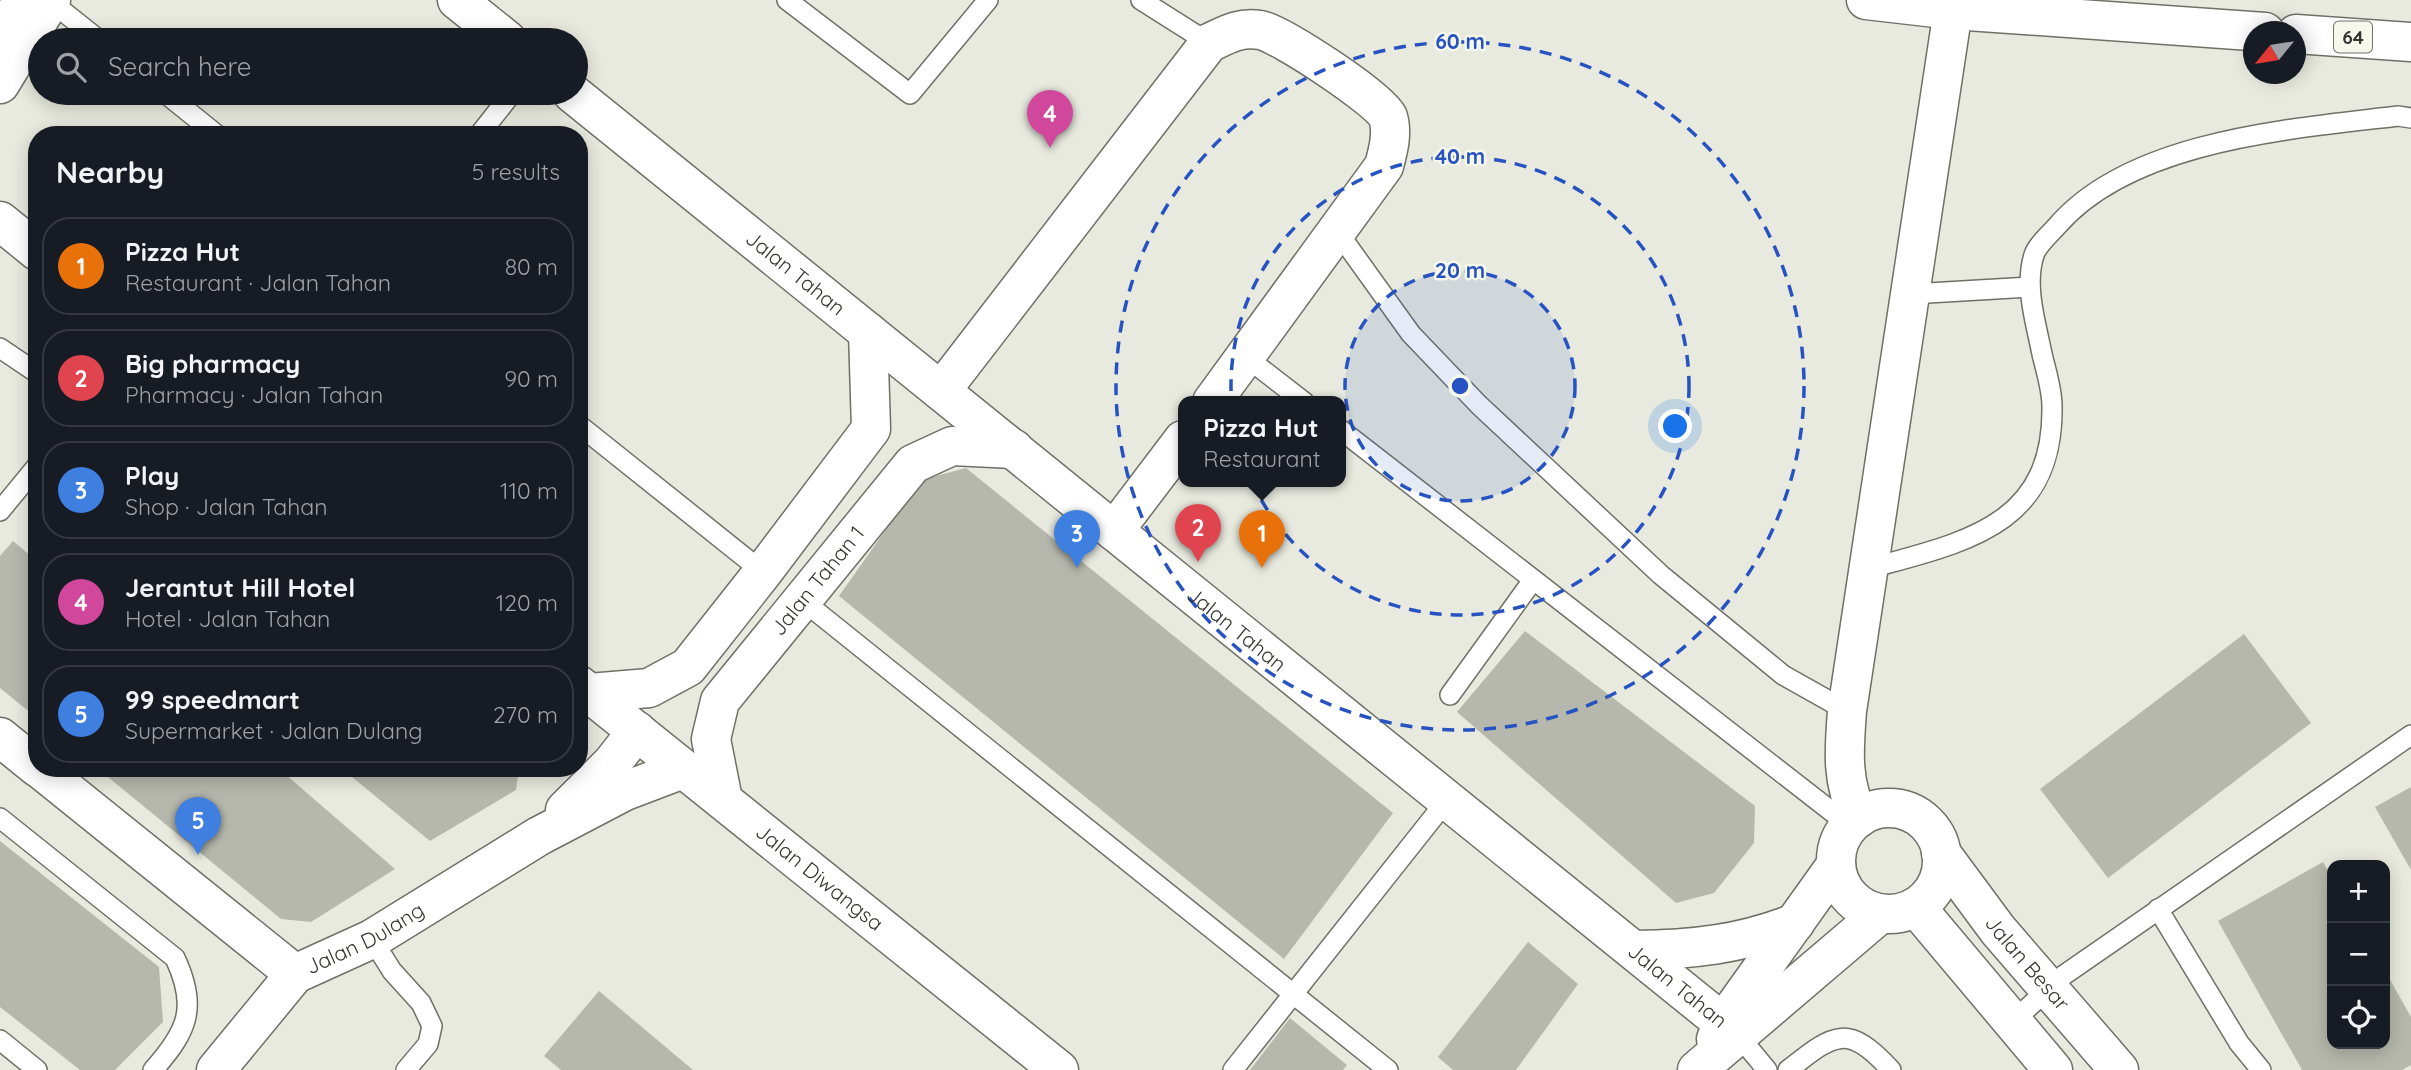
<!DOCTYPE html>
<meta charset="utf-8">
<style>
:root{--surface:#171b24;--page:#20242c;--text:#f1f3f6;--muted:#9ea1a6;--line:#363941;--accent:#ea580c}
body{margin:0;font-family:Quicksand,sans-serif;background:var(--page);color:var(--text)}
.controls{position:absolute;right:21px;bottom:21px;display:grid;overflow:hidden;border-radius:14px;box-shadow:0 4px 18px #0003}
.controls button{width:63px;height:63px;display:grid;place-items:center;padding:0;border:0;border-bottom:2px solid var(--line);background:var(--surface);color:var(--text);font:35px sans-serif}
.compass{position:absolute;left:2243px;top:21px;width:63px;height:63px;border-radius:50%;background:var(--surface);box-shadow:0 4px 18px #0003;rotate:240deg}
.you{position:absolute;left:1676px;top:427px;width:24px;height:24px;margin:-18px;border:5px solid #fff;border-radius:50%;background:#1a73e8;box-shadow:0 0 0 10px #1a73e833}
.badge{display:grid;place-items:center;width:46px;height:46px;border-radius:50%;background:var(--accent);color:#fff;font-size:23px;font-weight:700}
.pin{position:absolute;translate:-50% -58px;filter:drop-shadow(0 2px 4px #0008)}
.pin::after{content:'';position:absolute;top:37px;width:24px;height:21px;background:inherit;clip-path:polygon(0 0,100% 0,50% 100%)}
.popup{position:absolute;left:1178px;top:396px;width:168px;height:91px;box-sizing:border-box;display:grid;place-content:center;border-radius:14px;background:var(--surface);filter:drop-shadow(0 2px 5px #0005);font-size:23px;white-space:nowrap;color:var(--muted)}
.popup b{font-size:26px;color:var(--text)}
.popup::after{content:'';position:absolute;left:50%;top:100%;margin-left:-14px;border:14px solid transparent;border-top-color:var(--surface)}
.list{margin:0;padding:0;list-style:none}
h2{display:flex;justify-content:space-between;align-items:center;height:91px;margin:0;padding:0 28px;font-size:30px}
h2 small{font-size:23px;font-weight:400;color:var(--muted)}
.list li{display:grid;grid-template-columns:46px 1fr auto;gap:21px;align-items:center;box-sizing:border-box;height:98px;margin:0 14px 14px;padding:0 14px;border:2px solid var(--line);border-radius:28px}
.list b{display:block;font-size:26px;white-space:nowrap}
.list p{margin:0;font-size:23px;white-space:nowrap;color:var(--muted)}
.list em{font-size:23px;font-style:normal;color:var(--muted)}
.icon{flex:none;width:38px;height:38px;fill:none;stroke:currentColor;stroke-width:2;stroke-linecap:round;stroke-linejoin:round}
.map{position:relative;flex:none;width:2411px;height:1070px;overflow:hidden}
.search{position:absolute;background:var(--surface);box-shadow:0 4px 18px #0003;left:28px;top:28px;width:560px;height:77px;display:flex;align-items:center;gap:18px;box-sizing:border-box;padding:0 24px;border-radius:38px;color:var(--muted);font-size:26px}
.panel{position:absolute;background:var(--surface);box-shadow:0 4px 18px #0003;left:28px;top:126px;width:560px;height:651px;border-radius:28px}
.map>svg:first-child{display:block}
</style>
<div class="map">
<svg width="2411" height="1070" viewBox="0 0 2411 1070">
<rect width="100%" height="100%" fill="#e8eadf"/>
<g fill="#b6b8ad">
<path d="M966,468L1393,813L1284,959L839,596L921,480Z"/>
<path d="M13,541L37,561V718L0,688V556Z"/>
<path d="M1525,631L1755,806L1754,843L1714,893L1676,903L1457,712Z"/>
<path d="M2244,634L2311,723L2108,878L2040,789Z"/>
<path d="M97,768H278L395,869L311,922L281,919Z"/>
<path d="M341,768H519L516,790L430,841Z"/>
<path d="M2411,787V870L2375,807Z"/>
<path d="M0,841L159,967L163,1022L115,1070H80L0,1007Z"/>
<path d="M2323,862L2332,878V1044H2385V971L2411,1017V1065L2402,1070H2302L2218,921Z"/>
<path d="M1528,942L1578,984L1516,1070H1453L1438,1057Z"/>
<path d="M599,991L693,1070H561L544,1056Z"/>
<path d="M1290,1018L1347,1065L1343,1070H1250Z"/>
</g>
<g fill="none" stroke-linecap="round" stroke-linejoin="round">
<defs>
<g id="lane">
<path d="M787,0L910,94L988,0"/>
<path d="M1141,0L1209,43"/>
<path d="M50,1L99,40"/>
<path d="M165,93L217,135"/>
<path d="M479,135L512,93"/>
<path d="M1337,231L1411,334L1479,405L1661,575L1783,675L1847,711"/>
<path d="M1911,294L2030,287"/>
<path d="M0,348L37,373"/>
<path d="M1246,357L1304,402"/>
<path d="M579,425L763,572"/>
<path d="M1341,430L1849,825"/>
<path d="M0,511L37,466"/>
<path d="M1871,568C1965,542 2054,526 2052,406C2052,389 2046,371 2042,354C2036,323 2024,286 2034,255C2037,245 2050,234 2057,226C2131,140 2291,129 2398,116L2411,118"/>
<path d="M802,600L1388,1070"/>
<path d="M1450,695L1533,580"/>
<path d="M0,818L175,958C198,1007 188,1031 153,1070"/>
<path d="M2158,909L2239,1043L2261,1070"/>
<path d="M372,939L392,971L421,1003L432,1026L428,1044L406,1070"/>
<path d="M2011,1023L2064,975L2411,735"/>
<path d="M1738,1035L1767,1070"/>
<path d="M0,1040L37,1070"/>
<path d="M1233,1070L1447,800"/>
<path d="M1788,1070C1834,1034 1847,1022 1891,1070"/>
</g>
<g id="street">
<path d="M457,0L507,40"/>
<path d="M0,84L51,0"/>
<path id="s1" d="M572,93L1738,1035"/>
<path d="M0,221L37,251"/>
<path d="M941,391L1209,43C1228,34 1239,27 1260,30C1278,32 1384,102 1388,117C1393,133 1388,151 1384,166L1212,402"/>
<path d="M1114,531L1183,440"/>
<path id="s2" d="M579,685L1059,1070"/>
<path d="M589,693L649,688L688,667L763,572L871,429L868,332"/>
<path d="M0,737L37,767"/>
<path d="M39,768L295,974"/>
<path id="s3" d="M723,800L711,739L720,701L913,464L952,446L1014,449"/>
<path d="M565,810L612,763L637,731"/>
<path id="s4" d="M216,1070L295,974L372,939L539,836L625,791L683,769"/>
</g>
<g id="secondary">
<path d="M0,38L23,0"/>
<circle cx="1889" cy="861" r="53"/>
<path d="M1859,818C1841,781 1844,750 1847,711L1953,10"/>
<path id="s5" d="M1941,853L1998,930L2119,1070"/>
<path d="M1916,907L2053,1070"/>
<path d="M1634,950C1691,950 1742,944 1795,923"/>
<path d="M1716,1039L1723,1023L1836,865"/>
<path d="M1697,1070L1880,914"/>
</g>
<g id="primary">
<path d="M1866,0L1953,10L2265,32"/>
<path d="M2296,34L2411,42"/>
</g>
</defs>
<use href="#lane" stroke="#6f7066" stroke-width="22"/>
<use href="#street" stroke="#6f7066" stroke-width="41"/>
<use href="#secondary" stroke="#6f7066" stroke-width="41"/>
<use href="#primary" stroke="#6f7066" stroke-width="41"/>
<use href="#lane" stroke="#fff" stroke-width="19"/>
<use href="#street" stroke="#fff" stroke-width="38"/>
<use href="#secondary" stroke="#fff" stroke-width="38"/>
<use href="#primary" stroke="#fff" stroke-width="38"/>
</g>
<circle cx="1460" cy="386" r="115" fill="#2752c1" fill-opacity=".12"/>
<g fill="none" stroke="#2752c1" stroke-width="3.5" stroke-dasharray="12 9">
<circle cx="1460" cy="386" r="115"/>
<circle cx="1460" cy="386" r="229"/>
<circle cx="1460" cy="386" r="344"/>
</g>
<g text-anchor="middle" stroke-width="5" stroke-linejoin="round" paint-order="stroke">
<rect fill="#f6f8ec" stroke="#70716a" stroke-width="2" x="2334" y="21.5" width="38" height="31" rx="5"/>
<g font-size="19" font-weight="bold" fill="#363732">
<text x="2353" y="44">64</text>
</g>
<g font-size="21" fill="#363732" stroke="#f6f8ec">
<text dy="7" stroke="none"><textPath href="#s1" startOffset="287">Jalan Tahan</textPath></text>
<text dy="7" stroke="none"><textPath href="#s3" startOffset="256">Jalan Tahan 1</textPath></text>
<text dy="7" stroke="none"><textPath href="#s1" startOffset="854">Jalan Tahan</textPath></text>
<text dy="7" stroke="none"><textPath href="#s2" startOffset="308">Jalan Diwangsa</textPath></text>
<text dy="7" stroke="none"><textPath href="#s4" startOffset="203">Jalan Dulang</textPath></text>
<text dy="7" stroke="none"><textPath href="#s5" startOffset="140">Jalan Besar</textPath></text>
<text dy="7" stroke="none"><textPath href="#s1" startOffset="1421">Jalan Tahan</textPath></text>
</g>
</g>
<circle cx="1460" cy="386" r="10" fill="#2752c1" stroke="#f6f8ec" stroke-width="3.5"/>
<g font-size="21" text-anchor="middle" font-weight="bold" fill="#2752c1" stroke="#f6f8ec" stroke-width="5" stroke-linejoin="round" paint-order="stroke">
<text x="1460" y="49">60 m</text>
<text x="1460" y="164">40 m</text>
<text x="1460" y="278">20 m</text>
</g>
</svg>
<div class="controls">
<button>+</button>
<button>−</button>
<button><svg class="icon" aria-label="locate" viewBox="0 0 24 24"><circle cx="12" cy="12" r="6"/><path d="M12 2v4M12 18v4M2 12h4M18 12h4"/></svg></button>
</div>
<svg class="compass" viewBox="-18 -18 36 36"><path d="M0-13l5 13h-10z" fill="#e53935"/><path d="M0 13l5-13h-10z" fill="#9ea1a6"/></svg>
<div class="you"></div>
<div class="pin badge" style="left:1262px;top:568px;background:#e8710a">1</div>
<div class="popup"><b>Pizza Hut</b>Restaurant</div>
<div class="pin badge" style="left:1198px;top:562px;background:#e0444e">2</div>
<div class="pin badge" style="left:1077px;top:568px;background:#3f7fe0">3</div>
<div class="pin badge" style="left:1050px;top:148px;background:#d1479c">4</div>
<div class="pin badge" style="left:198px;top:855px;background:#3f7fe0">5</div>
<div class="search"><svg class="icon" aria-label="search" viewBox="0 0 24 24"><circle cx="10" cy="10" r="6"/><path d="M15 15l6 6"/></svg>Search here</div>
<section class="panel">
<h2>Nearby<small>5 results</small></h2>
<ul class="list">
<li><span class="badge" style="background:#e8710a">1</span><div><b>Pizza Hut</b><p>Restaurant · Jalan Tahan</p></div><em>80 m</em></li>
<li><span class="badge" style="background:#e0444e">2</span><div><b>Big pharmacy</b><p>Pharmacy · Jalan Tahan</p></div><em>90 m</em></li>
<li><span class="badge" style="background:#3f7fe0">3</span><div><b>Play</b><p>Shop · Jalan Tahan</p></div><em>110 m</em></li>
<li><span class="badge" style="background:#d1479c">4</span><div><b>Jerantut Hill Hotel</b><p>Hotel · Jalan Tahan</p></div><em>120 m</em></li>
<li><span class="badge" style="background:#3f7fe0">5</span><div><b>99 speedmart</b><p>Supermarket · Jalan Dulang</p></div><em>270 m</em></li>
</ul>
</section>
</div>
